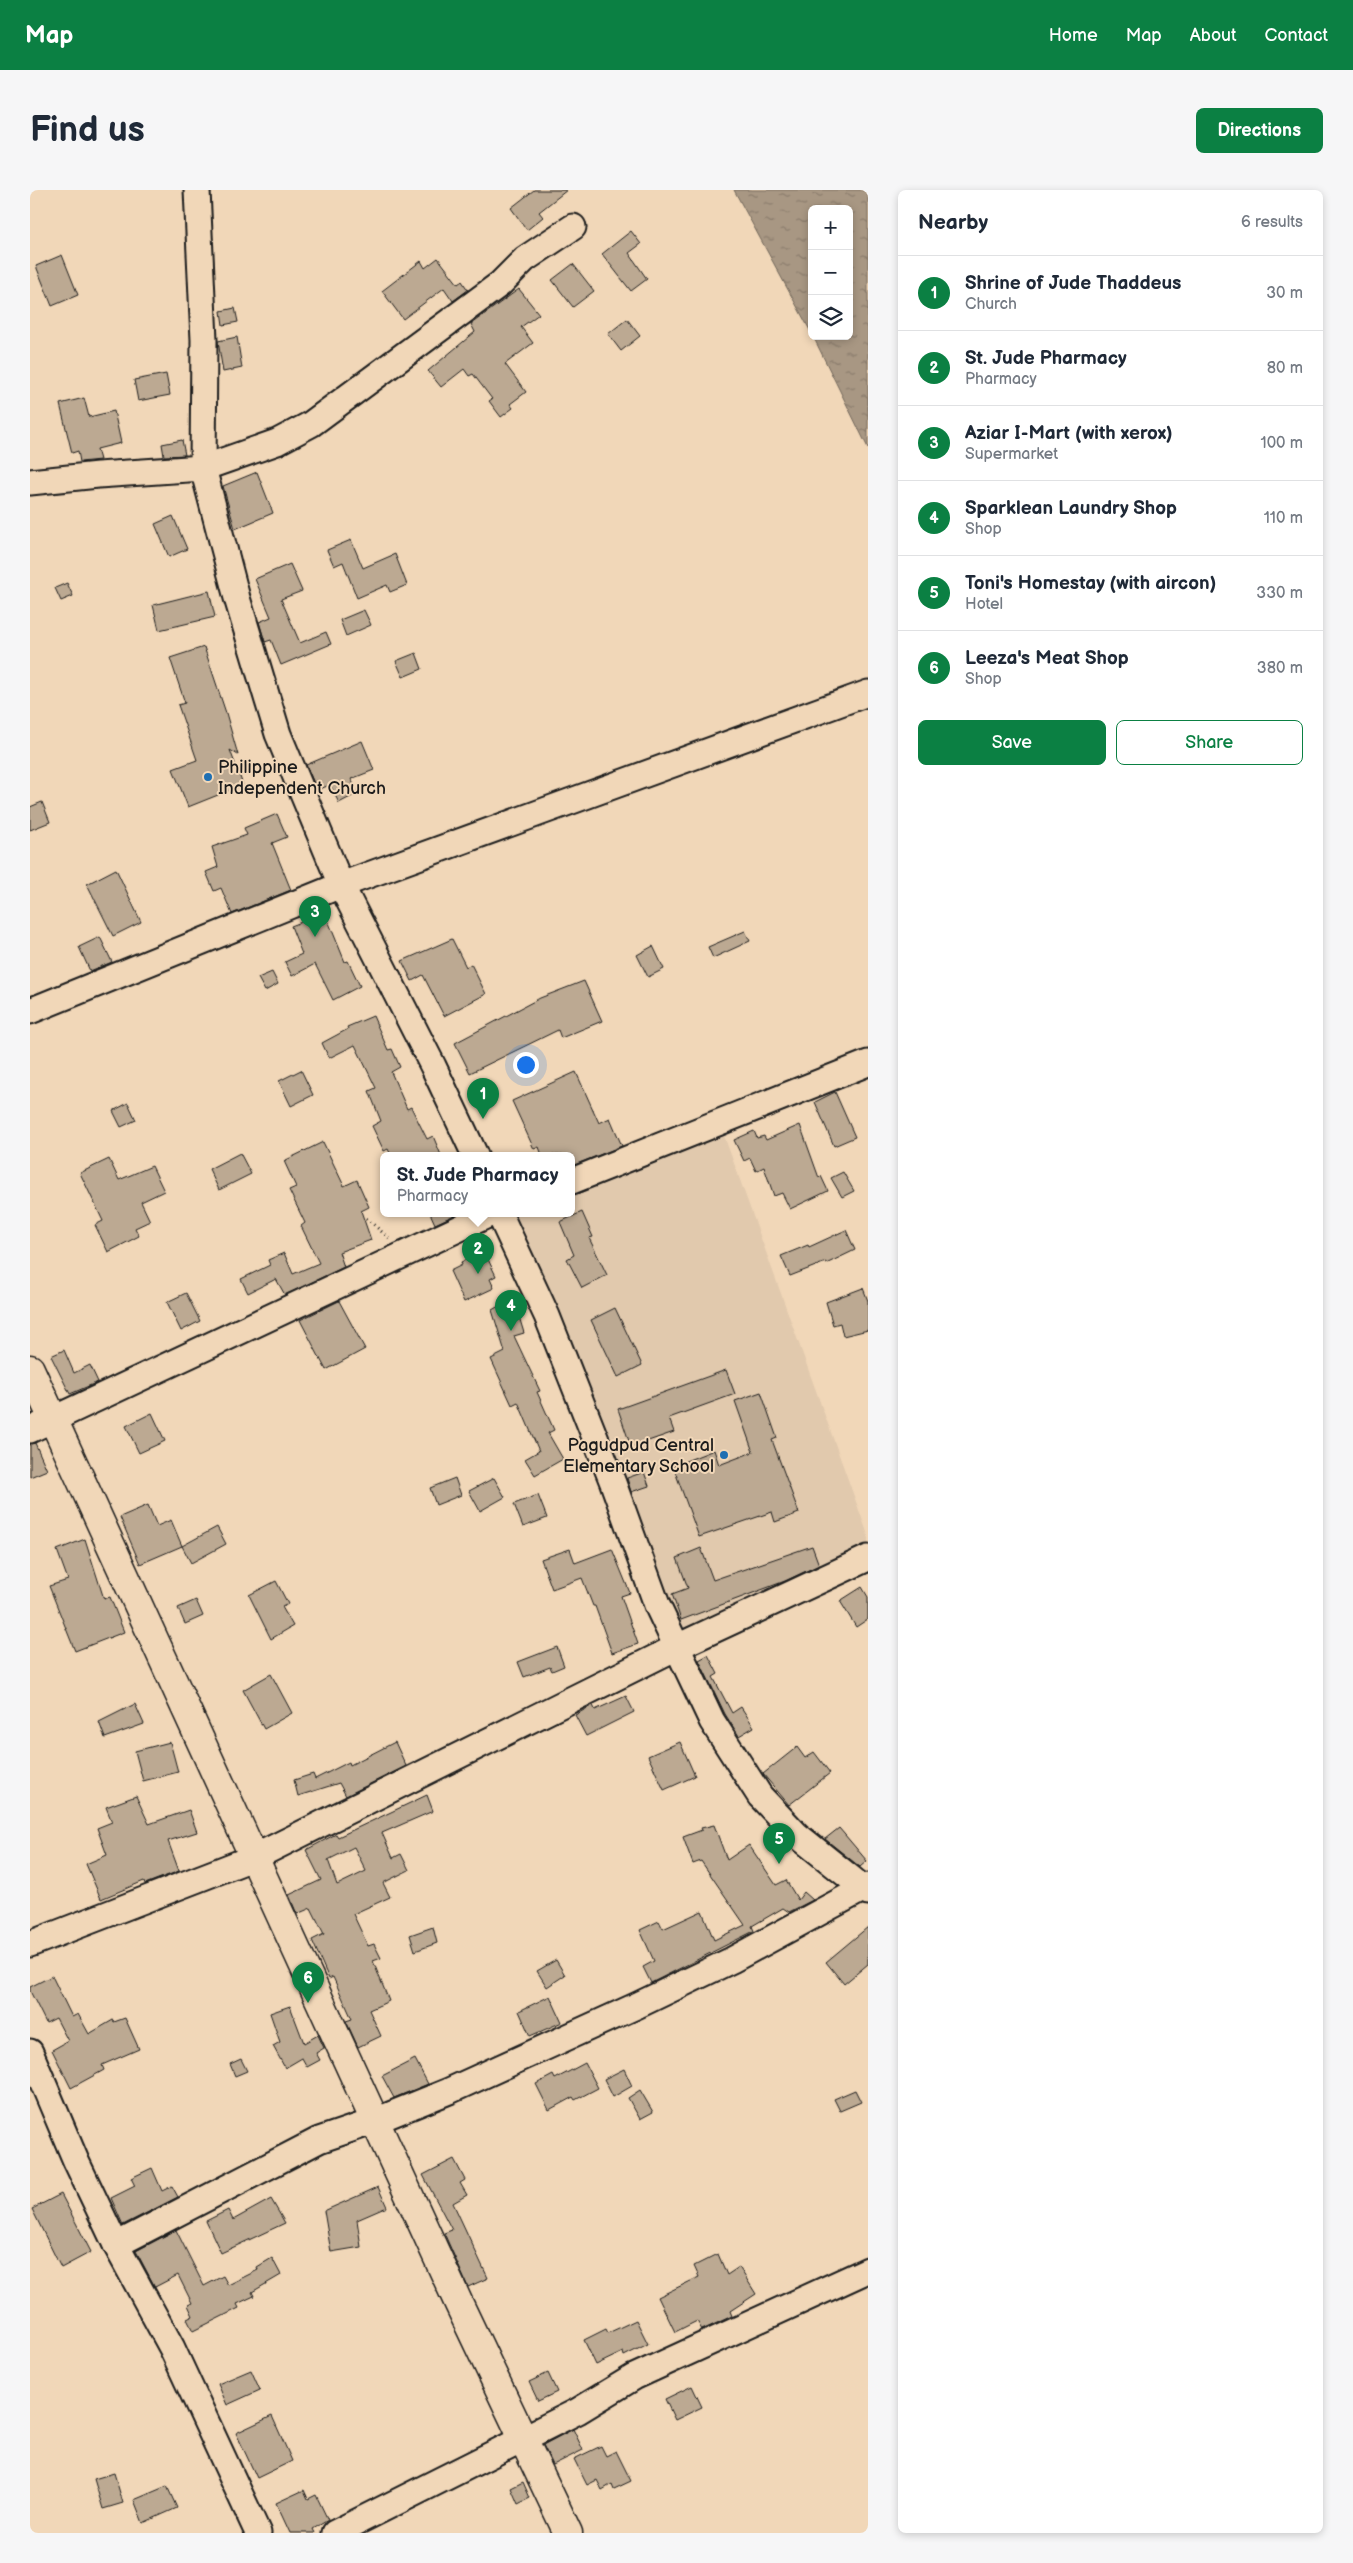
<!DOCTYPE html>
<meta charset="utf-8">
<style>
:root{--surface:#fff;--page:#f6f6f7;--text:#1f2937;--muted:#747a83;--line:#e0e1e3;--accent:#0b8043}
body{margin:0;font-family:"Balsamiq Sans",sans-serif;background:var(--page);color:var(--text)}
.controls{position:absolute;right:15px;top:15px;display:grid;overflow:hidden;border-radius:8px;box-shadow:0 2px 8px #0003}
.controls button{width:45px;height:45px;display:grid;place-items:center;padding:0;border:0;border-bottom:1px solid var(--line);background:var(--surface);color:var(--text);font:25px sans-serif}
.you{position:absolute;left:495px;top:874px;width:18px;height:18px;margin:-12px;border:4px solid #fff;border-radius:50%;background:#1a73e8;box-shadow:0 0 0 8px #1a73e833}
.badge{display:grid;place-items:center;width:32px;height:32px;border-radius:50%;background:var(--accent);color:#fff;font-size:16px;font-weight:700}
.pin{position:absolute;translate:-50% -41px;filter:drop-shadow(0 1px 2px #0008)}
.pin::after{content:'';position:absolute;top:26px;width:18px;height:15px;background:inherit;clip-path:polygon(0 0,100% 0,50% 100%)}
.popup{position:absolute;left:350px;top:962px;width:195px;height:65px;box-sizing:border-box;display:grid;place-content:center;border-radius:8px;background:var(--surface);filter:drop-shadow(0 1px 4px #0005);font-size:16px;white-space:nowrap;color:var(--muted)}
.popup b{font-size:19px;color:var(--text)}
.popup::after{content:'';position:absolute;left:50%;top:100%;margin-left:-10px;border:10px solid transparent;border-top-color:var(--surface)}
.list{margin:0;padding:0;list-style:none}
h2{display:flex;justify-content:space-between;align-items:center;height:65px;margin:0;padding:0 20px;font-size:21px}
h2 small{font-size:16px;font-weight:400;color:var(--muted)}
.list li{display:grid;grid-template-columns:32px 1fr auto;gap:15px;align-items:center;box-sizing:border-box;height:75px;padding:0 20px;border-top:1px solid var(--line)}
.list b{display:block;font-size:19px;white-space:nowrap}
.list p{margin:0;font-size:16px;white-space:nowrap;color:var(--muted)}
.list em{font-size:16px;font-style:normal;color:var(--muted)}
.actions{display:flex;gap:10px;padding:15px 20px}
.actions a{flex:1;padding:11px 0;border:1px solid var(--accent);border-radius:8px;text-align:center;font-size:18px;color:var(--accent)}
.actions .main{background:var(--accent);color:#fff}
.icon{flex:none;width:28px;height:28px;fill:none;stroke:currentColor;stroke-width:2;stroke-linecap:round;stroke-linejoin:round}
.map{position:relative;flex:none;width:838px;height:2343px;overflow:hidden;border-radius:8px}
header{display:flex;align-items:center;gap:30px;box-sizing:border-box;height:70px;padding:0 25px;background:var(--accent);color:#fff}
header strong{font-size:24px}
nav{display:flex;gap:28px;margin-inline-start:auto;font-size:18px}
.intro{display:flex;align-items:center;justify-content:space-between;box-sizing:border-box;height:120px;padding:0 30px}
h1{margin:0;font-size:35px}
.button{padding:12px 22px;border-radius:8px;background:var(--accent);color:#fff;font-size:18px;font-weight:700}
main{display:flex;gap:30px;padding:0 30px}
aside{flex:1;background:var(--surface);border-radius:8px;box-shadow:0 2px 8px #0003}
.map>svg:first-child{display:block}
</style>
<header>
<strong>Map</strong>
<nav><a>Home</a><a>Map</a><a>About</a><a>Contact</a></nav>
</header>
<div class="intro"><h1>Find us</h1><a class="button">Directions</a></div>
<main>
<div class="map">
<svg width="838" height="2343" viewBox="0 0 838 2343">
<defs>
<pattern id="water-ripples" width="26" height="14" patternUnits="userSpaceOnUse" patternTransform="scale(1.25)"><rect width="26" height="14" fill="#a89783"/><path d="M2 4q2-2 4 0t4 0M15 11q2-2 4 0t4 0" fill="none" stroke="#887a6a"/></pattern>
</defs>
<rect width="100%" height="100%" fill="#f1d7b8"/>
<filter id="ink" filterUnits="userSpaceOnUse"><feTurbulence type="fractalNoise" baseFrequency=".02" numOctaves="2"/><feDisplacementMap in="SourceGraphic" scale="10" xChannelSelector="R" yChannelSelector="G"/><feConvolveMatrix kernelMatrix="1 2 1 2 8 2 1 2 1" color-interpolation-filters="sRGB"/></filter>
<g filter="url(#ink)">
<path fill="#e1c9ad" d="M692,940L838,1345V1360L650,1445L482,1024L542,1023V1000Z"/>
<path fill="url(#water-ripples)" stroke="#70665a" d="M704,0H838V258L783,146H819V19H782V144Z"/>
<g fill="#bca992" stroke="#1c1c1c" fill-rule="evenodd">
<path d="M504,0H537L509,22L513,27L497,40L481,18Z"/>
<path d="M601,41L611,54L599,63L617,89L601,101L572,64Z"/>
<path d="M32,65L48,105L22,116L6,76Z"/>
<path d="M408,68L428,94L432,91L438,100L423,111L414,98L373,129L352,101L391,71L395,78Z"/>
<path d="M543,74L564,101L543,117L522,90Z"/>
<path d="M489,99L509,124L491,137L503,153L475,174L496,202L480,214L483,218L471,227L459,211L462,209L443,184L439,186L434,179L411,197L398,181L445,142L441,134Z"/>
<path d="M205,118L208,132L193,135L191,121Z"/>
<path d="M597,129L610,146L591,161L578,144Z"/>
<path d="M207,147L212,178L193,182L188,151Z"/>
<path d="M136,184L140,205L108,211L104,190Z"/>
<path d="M54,208L59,227L84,221L91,253L67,259L70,270L50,272L48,261L42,263L30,214Z"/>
<path d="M152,250L155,265L134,266L132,254Z"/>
<path d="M227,282L243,323L205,339L193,296Z"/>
<path d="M143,326L157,359L139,367L125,334Z"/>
<path d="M321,350L333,378L365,364L377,395L360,402L357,395L327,408L313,372L304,376L297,360Z"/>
<path d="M260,374L272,401L251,409L270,453L296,442L301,454L251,475L241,450L235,452L229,432L241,427L225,389Z"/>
<path d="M37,393L43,406L31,411L25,398Z"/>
<path d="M179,401L185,427L129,440L123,415Z"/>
<path d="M334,420L341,435L316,446L310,430Z"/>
<path d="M174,457L196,523L208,565L200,560L213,595L158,617L143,579L167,570L148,515L155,513L140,468Z"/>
<path d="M386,463L392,479L373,487L366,471Z"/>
<path d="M332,551L344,580L321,589L328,603L309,613L300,595L287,600L276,575Z"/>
<path d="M12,612L20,632L0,640V617Z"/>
<path d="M247,624L257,647L242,653L261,700L202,724L191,698L184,701L176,682L188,677L182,657L217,645L214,638Z"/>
<path d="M86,679L111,732L83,746L57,694Z"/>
<path d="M295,723L315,772L318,771L330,796L303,810L285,774L262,786L255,772L272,764L261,736Z"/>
<path d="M715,741L720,751L683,768L678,757Z"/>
<path d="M70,747L82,772L60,781L49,757Z"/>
<path d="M422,749L436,777L441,774L456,804L414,826L393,785L382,791L372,771Z"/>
<path d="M623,756L634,779L618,787L607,765Z"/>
<path d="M242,782L248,794L235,801L228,788Z"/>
<path d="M554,791L572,831L531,848L528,840L440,883L425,853L510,808Z"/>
<path d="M343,826L358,860L362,859L370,877L361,882L377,919L381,917L397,949L403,946L411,965H361L358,959L354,961L342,936L351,931L339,901L346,898L325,855L299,868L292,853L318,839L317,837Z"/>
<path d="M271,880L283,905L261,916L249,891Z"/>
<path d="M546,882L569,933L580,928L592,956L542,976V965H512L509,957L504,959L482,911Z"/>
<path d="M805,902L825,947L804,956L785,912Z"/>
<path d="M98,913L106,930L91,937L83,921Z"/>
<path d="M770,935L789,988L791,986L798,1001L760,1019L752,1003L744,1006L734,977L726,981L720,968L714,971L704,950L724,941L727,948L734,946L736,950Z"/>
<path d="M293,952L314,996L327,990L339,1017L331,1021L341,1050L309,1062L314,1077L255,1105L246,1089L218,1103L211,1089L240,1075L238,1070L254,1063L263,1084L289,1073L271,1036L275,1033L259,1000L266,997L254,971Z"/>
<path d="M210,963L221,984L189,1000L179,979Z"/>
<path d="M79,969L89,990L122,976L134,1001L111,1012L120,1031L105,1038L109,1046L78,1062L65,1035L73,1031L50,983Z"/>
<path d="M813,982L824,1001L812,1007L801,988Z"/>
<path d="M552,1022L563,1047L559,1048L577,1085L552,1098L537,1069L544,1065L530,1032Z"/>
<path d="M400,1023H429L405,1034Z"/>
<path d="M816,1040L825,1060L796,1074V1072L760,1086L751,1066L778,1055L779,1057Z"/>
<path d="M454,1061L466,1086L460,1089L464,1098L434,1112L420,1081L432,1075L431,1072Z"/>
<path d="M833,1098L838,1111V1140L813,1146L810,1133L803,1135L796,1112Z"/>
<path d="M156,1103L170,1131L151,1141L137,1112Z"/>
<path d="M309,1111L335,1159L296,1180L270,1130Z"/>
<path d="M469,1116L473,1125L487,1120L494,1143L484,1146L510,1201L507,1202L524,1240L518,1243L533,1269L505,1285L495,1269L509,1261L488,1212L482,1215L461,1169L475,1162L462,1120Z"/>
<path d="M585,1118L612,1175L588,1187L561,1130Z"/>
<path d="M34,1160L44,1183L60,1175L68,1192L40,1204L21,1166Z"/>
<path d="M696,1180L705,1204L639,1228L644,1242L601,1257L588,1219Z"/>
<path d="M731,1202L747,1248L742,1250L769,1323L745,1332L742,1322L669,1347L643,1276L684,1260L689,1275L723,1262L705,1211Z"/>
<path d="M122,1223L135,1251L109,1263L96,1236Z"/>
<path d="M5,1253L17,1280L0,1287V1254Z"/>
<path d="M614,1282L619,1296L601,1302L597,1288Z"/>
<path d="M425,1288L431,1305L406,1315L400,1298Z"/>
<path d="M464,1288L475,1307L450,1321L439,1301Z"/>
<path d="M508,1305L517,1328L493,1337L484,1314Z"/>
<path d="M118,1315L127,1336L141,1330L152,1356L110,1374L90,1327Z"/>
<path d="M187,1337L196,1354L161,1373L152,1356Z"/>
<path d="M55,1349L74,1409L80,1407L94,1442L45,1461L19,1396L38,1390L27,1360Z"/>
<path d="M782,1356L789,1375L755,1391L651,1430L642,1404L658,1398L647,1368L671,1358L683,1390Z"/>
<path d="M540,1359L545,1373L582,1359L600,1403L591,1406L608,1454L582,1463L565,1416H563L552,1388L522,1399L511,1369Z"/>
<path d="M246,1391L258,1414L252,1417L263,1436L241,1449L219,1405Z"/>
<path d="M832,1397L838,1407V1429L826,1437L810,1411Z"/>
<path d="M166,1410L173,1426L155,1434L148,1418Z"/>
<path d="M527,1457L534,1476L522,1481L520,1477L494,1487L488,1472Z"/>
<path d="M678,1465L688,1484L683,1487L702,1523L711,1517L724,1537L709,1546L695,1524L669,1470Z"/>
<path d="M241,1484L262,1523L234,1539L213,1500Z"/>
<path d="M596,1506L604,1522L556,1546L545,1525L563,1515L565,1520Z"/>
<path d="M105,1514L114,1534L75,1548L69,1532Z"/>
<path d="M140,1552L148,1582L113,1591L105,1561Z"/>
<path d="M365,1552L376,1576L316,1606L309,1593L268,1606L264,1590L283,1584L285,1589L319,1572L320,1575Z"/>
<path d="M650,1552L665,1586L634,1600L618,1566Z"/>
<path d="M767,1557L775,1568L784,1562L800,1583L759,1615L733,1584Z"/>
<path d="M397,1605L403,1621L352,1643L363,1668L371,1664L379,1680L353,1693L360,1707L323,1724L338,1756L344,1754L351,1768L343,1771L359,1811L339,1820L351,1846L328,1857L316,1831L322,1829L303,1787L299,1789L282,1750L294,1744L281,1718L267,1724L259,1705L291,1690L276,1660L306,1644L308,1647ZM324,1657L336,1681L307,1695L298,1670Z"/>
<path d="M106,1606L119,1634L159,1620L167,1642L138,1651L149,1681L115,1694L114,1691L71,1709L56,1674L77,1665L67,1638L82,1632L76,1617Z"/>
<path d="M684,1635L697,1670L719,1655L746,1695L756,1690L768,1710L774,1702L783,1710L759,1722L753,1718L722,1736L724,1741L621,1793L613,1777L624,1771L610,1740L629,1731L633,1739L672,1721L684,1750L715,1735L671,1671L663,1674L653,1647L672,1640L671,1638Z"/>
<path d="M809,1638L837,1671L830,1677L795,1649Z"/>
<path d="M403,1737L407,1753L385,1761L380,1745Z"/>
<path d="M838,1737V1774L814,1794L796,1772Z"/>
<path d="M526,1770L535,1785L517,1797L507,1781Z"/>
<path d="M22,1786L42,1827L48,1824L59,1844L83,1830L84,1832L95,1828L109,1859L72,1875L74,1880L41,1898L22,1860L38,1851L26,1828L16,1833L0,1801V1797Z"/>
<path d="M520,1806L532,1832L500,1846L489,1821Z"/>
<path d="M260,1816L274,1853L288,1845L294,1858L286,1863L290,1870L277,1877L272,1868L255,1878L243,1856L250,1852L240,1823Z"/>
<path d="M211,1869L217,1881L205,1886L200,1874Z"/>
<path d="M385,1869L398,1894L364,1908L352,1886Z"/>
<path d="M555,1873L568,1898L545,1910L543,1907L519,1920L506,1894L523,1885L525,1889Z"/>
<path d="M594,1879L602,1896L583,1907L574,1889Z"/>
<path d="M610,1900L623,1922L610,1929L598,1908Z"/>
<path d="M825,1900L831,1912L810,1921L804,1909Z"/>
<path d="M424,1969L435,1990L430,1993L437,2005L423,2013L458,2088L438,2097L414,2043L422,2040L393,1985Z"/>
<path d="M122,1978L132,2001L142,1996L148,2007L93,2035L81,2008L105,1996L101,1988Z"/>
<path d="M348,1997L357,2017L327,2030L331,2057L301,2062L294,2021Z"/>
<path d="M31,2004L61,2062L31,2078L2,2019Z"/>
<path d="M241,2009L255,2033L191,2063L176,2031L198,2020L203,2030Z"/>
<path d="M146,2040L174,2096L193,2086L198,2095L228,2080L227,2077L242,2068L251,2085L222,2102L224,2106L207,2114L209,2118L163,2141L157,2129L163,2126L158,2115L162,2113L148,2085L125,2097L106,2061Z"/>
<path d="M688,2064L697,2085L709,2077L726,2104L700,2121L702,2126L672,2140L667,2131L645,2142L628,2107L669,2087L664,2076Z"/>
<path d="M606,2130L618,2154L594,2166L593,2162L566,2175L554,2150L576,2139L578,2143Z"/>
<path d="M221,2180L230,2200L197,2215L188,2194Z"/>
<path d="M518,2183L527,2202L508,2211L499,2192Z"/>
<path d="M662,2196L672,2217L645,2230L635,2209Z"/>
<path d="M242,2226L262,2271L227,2288L206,2243Z"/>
<path d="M543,2239L553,2260L523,2275L513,2255Z"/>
<path d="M571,2256L576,2266L586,2261L601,2291L584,2299L582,2294L572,2300L567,2290L557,2295L544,2269Z"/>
<path d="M84,2283L93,2313L73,2319L64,2289Z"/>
<path d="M493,2292L500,2308L488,2314L481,2298Z"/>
<path d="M137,2296L147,2318L113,2333L104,2310Z"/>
<path d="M274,2300L278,2309L286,2305L298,2330L283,2339L285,2343H260L246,2313Z"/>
</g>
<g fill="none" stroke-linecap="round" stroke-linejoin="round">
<defs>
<g id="minor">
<path d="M167,0L174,150L173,278L207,408L248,544L311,695L403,876L445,965"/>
<path d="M0,292L68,285L173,278L247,252L281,234L470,94L495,69L543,37"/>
<path d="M0,821L311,695L838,503"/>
<path d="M542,991L838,873"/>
<path d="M469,1023L517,1126L583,1293L627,1415L682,1531L730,1606L767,1645L838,1702"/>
<path d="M0,1240L462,1023"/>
<path d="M0,1754L225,1667L647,1457L838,1368"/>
<path d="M0,1862L46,1971L86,2055L142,2158L228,2343"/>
<path d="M86,2055L289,1950L345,1931L419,1901L606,1816L702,1770L838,1696"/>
<path d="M305,2343L548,2221L604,2187L838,2080"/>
</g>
<path id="major" d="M0,1179L429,2114L538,2343"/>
</defs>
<use href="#minor" stroke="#1c1c1c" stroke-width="29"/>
<use href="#major" stroke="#1c1c1c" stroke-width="31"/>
<path stroke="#1c1c1c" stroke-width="3" stroke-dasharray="1 4" stroke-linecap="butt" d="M336,1028L359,1048"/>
<use href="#minor" stroke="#f1d7b8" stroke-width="25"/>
<use href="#major" stroke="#f1d7b8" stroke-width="28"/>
</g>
</g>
<g fill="#1f6fb2" stroke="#f1d7b8" stroke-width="2">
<circle cx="178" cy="587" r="5"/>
<circle cx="694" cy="1265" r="5"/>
</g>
<g text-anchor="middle" stroke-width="4" stroke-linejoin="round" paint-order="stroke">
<g font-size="18" fill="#1c1c1c" stroke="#f1d7b8" text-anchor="start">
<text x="188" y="583">Philippine<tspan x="188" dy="21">Independent Church</tspan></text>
<text x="684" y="1261" text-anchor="end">Pagudpud Central<tspan x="684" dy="21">Elementary School</tspan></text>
</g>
</g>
</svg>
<div class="controls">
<button>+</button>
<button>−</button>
<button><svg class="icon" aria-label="layers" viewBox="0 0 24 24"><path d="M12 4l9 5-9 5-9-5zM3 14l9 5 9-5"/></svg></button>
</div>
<div class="you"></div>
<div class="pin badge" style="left:453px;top:929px">1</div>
<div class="pin badge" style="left:448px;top:1084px">2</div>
<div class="popup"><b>St. Jude Pharmacy</b>Pharmacy</div>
<div class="pin badge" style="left:285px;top:747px">3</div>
<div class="pin badge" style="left:481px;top:1141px">4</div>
<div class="pin badge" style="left:749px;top:1674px">5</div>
<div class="pin badge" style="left:278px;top:1813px">6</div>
</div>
<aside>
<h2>Nearby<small>6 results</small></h2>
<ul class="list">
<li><span class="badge">1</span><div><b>Shrine of Jude Thaddeus</b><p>Church</p></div><em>30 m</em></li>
<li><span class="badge">2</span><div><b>St. Jude Pharmacy</b><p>Pharmacy</p></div><em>80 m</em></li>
<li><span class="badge">3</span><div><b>Aziar I-Mart (with xerox)</b><p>Supermarket</p></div><em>100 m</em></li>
<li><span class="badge">4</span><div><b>Sparklean Laundry Shop</b><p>Shop</p></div><em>110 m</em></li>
<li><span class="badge">5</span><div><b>Toni's Homestay (with aircon)</b><p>Hotel</p></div><em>330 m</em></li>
<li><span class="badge">6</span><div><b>Leeza's Meat Shop</b><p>Shop</p></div><em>380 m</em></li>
</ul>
<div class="actions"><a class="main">Save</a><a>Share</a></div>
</aside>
</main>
